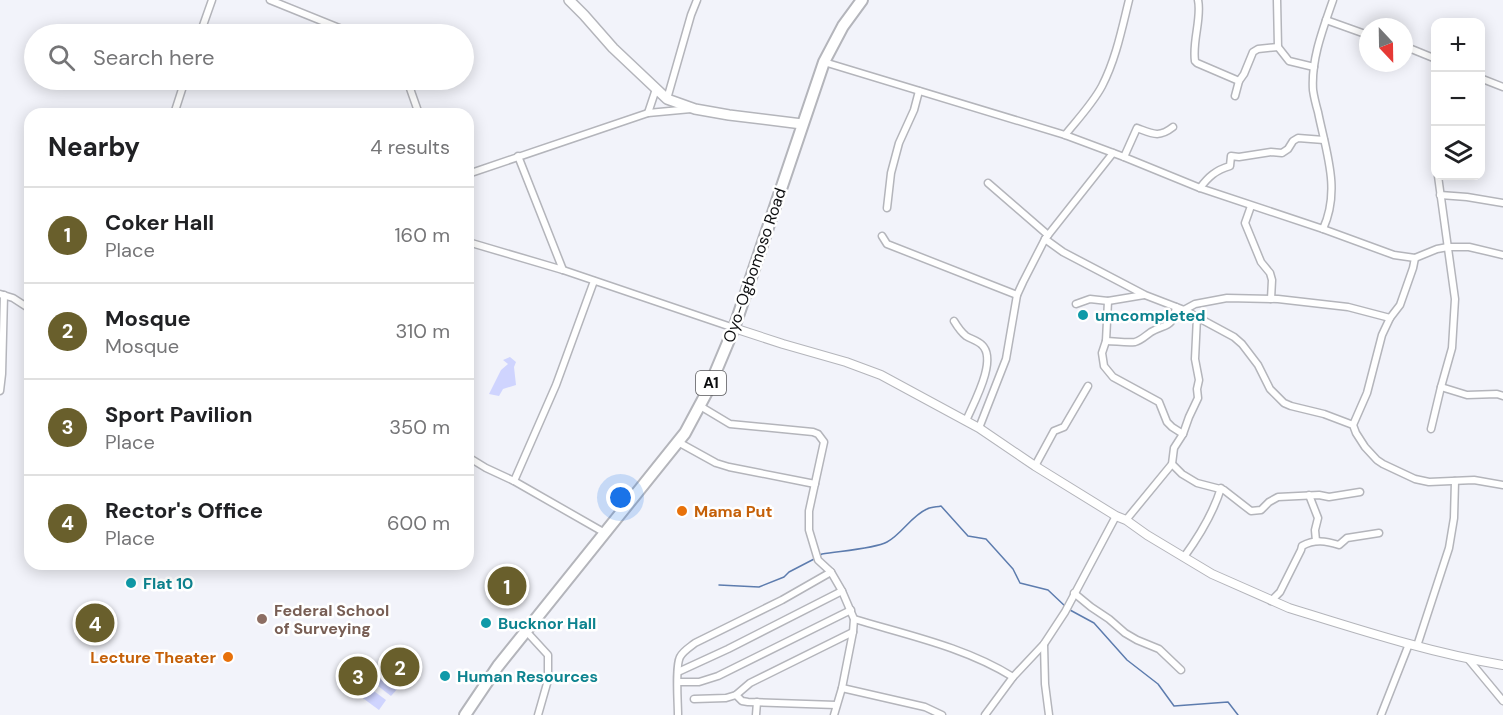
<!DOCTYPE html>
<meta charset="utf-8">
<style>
:root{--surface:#fff;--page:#f2f2f2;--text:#202124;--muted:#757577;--line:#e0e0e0;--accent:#695f2c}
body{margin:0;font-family:"DM Sans",sans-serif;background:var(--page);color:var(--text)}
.controls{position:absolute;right:18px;top:18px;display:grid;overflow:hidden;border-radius:12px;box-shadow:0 3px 15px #0003}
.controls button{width:54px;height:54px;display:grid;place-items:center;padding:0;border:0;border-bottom:2px solid var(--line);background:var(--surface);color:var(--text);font:30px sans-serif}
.compass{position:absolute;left:1359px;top:18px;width:54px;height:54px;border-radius:50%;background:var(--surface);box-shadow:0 3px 15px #0003;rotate:158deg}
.you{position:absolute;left:621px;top:498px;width:21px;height:21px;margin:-15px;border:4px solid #fff;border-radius:50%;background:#1a73e8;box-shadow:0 0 0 9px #1a73e833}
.badge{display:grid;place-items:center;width:39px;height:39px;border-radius:50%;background:var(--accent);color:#fff;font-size:20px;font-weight:700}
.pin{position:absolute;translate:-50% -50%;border:3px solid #fff;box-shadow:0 2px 6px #0006}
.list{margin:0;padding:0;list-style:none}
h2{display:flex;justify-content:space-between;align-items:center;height:78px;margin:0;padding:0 24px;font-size:26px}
h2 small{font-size:20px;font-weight:400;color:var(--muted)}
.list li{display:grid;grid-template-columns:39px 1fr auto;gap:18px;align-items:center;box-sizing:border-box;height:96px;padding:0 24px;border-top:2px solid var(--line)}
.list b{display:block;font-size:22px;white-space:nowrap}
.list p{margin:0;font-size:20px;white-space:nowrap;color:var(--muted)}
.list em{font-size:20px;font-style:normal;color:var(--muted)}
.icon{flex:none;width:33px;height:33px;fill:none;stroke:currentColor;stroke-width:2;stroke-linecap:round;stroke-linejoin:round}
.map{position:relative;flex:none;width:1503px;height:715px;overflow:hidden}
.search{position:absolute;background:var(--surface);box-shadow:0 3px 15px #0003;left:24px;top:24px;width:450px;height:66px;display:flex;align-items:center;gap:15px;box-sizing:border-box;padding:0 21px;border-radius:33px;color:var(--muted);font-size:22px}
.panel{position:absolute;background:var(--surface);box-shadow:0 3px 15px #0003;left:24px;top:108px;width:450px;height:462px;border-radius:18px}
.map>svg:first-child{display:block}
</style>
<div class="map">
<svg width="1503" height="715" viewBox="0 0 1503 715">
<rect width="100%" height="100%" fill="#f2f3fa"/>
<g fill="#cfd4fe">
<path d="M510,357L516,362L514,367L516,385L503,389L499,396L489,394L501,370L508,364L503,360Z"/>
<path d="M377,668L400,686L391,696L369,679Z"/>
<path d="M367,686L386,700L379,710L360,696Z"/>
</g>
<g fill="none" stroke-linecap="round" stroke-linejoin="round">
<g stroke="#5d7cae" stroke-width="1.5">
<path d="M820,555L822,554C839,551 874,549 887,542C902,534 911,516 927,509C931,507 937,507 941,506L968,536L986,539L1013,569L1020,583L1048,590L1066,607"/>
<path d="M719,585L759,587L784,577L789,572L816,558"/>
<path d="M1070,610L1094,623L1127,660L1158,684L1174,706L1228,702L1238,715"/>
</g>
<defs>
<g id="minor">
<path d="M270,0L354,34"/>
<path d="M1198,0C1202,18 1192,41 1195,61L1197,63L1239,81"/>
<path d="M1277,0L1278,47L1289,61L1314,67"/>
<path d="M1326,20L1368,35"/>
<path d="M200,34L212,0"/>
<path d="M1404,46L1436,59"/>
<path d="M824,62L1065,135L1124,157L1200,188L1323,229L1394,255L1415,258L1437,249L1448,247H1469L1503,255"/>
<path d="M1480,78L1503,87"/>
<path d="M407,80L419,114"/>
<path d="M1235,96L1239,81L1244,74L1253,52L1258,49L1278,47"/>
<path d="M667,99L691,15L697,0"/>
<path d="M648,113L656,89"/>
<path d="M174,114L185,80"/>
<path d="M1065,135C1078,119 1093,103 1102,86C1116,59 1122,28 1129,0"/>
<path d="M518,156L563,270"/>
<path d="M1124,157L1137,128C1153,134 1159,138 1173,127"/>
<path d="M468,174L648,113L691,109"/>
<path d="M988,183L1048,235"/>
<path d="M1200,188C1208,177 1216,170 1230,166L1231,156L1239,157L1271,152L1282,153L1288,149L1293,141L1298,138L1324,140"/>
<path d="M1440,195L1467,197L1503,203"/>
<path d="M1251,206L1245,223L1261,262L1270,273L1272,280L1271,299"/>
<path d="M887,208L891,173L899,143L914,110L919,91"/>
<path d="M1323,229C1341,190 1326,152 1318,112C1316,105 1314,97 1313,90C1311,59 1323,29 1333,0"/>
<path d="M882,236L887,244L1017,295"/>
<path d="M1045,239L1063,252L1145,295L1184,310L1234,337L1242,344L1258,365L1270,389L1284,403L1291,406L1324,414L1353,425L1356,433L1365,447L1377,460L1383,464L1415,479L1429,482L1474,480L1503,485"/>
<path d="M468,242L563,270L734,328"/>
<path d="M0,294L13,298L30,309"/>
<path d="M1108,301L1106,341L1102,353L1104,366L1113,377L1159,402L1167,422L1172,427L1183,434"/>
<path d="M1076,304L1090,299L1108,301L1144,295"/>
<path d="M1184,310L1195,304L1227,298L1278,299L1348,307L1390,318"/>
<path d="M954,321C957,326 961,332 966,336C971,339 978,341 982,345C998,360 973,404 966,421"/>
<path d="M1106,341C1115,341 1126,343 1135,342C1142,340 1145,336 1151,332C1167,323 1172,329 1176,307"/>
<path d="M1441,387L1467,395L1497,394L1503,396"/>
<path d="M0,391L2,374L4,295"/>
<path d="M700,406L730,424L813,432L818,434L824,442L809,511V530L818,560L831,572L842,591L854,619L853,632L842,688L834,715"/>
<path d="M1353,425L1367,393L1382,335L1390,318L1400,305L1413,268L1415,258"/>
<path d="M979,428L1006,359L1017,295L1023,282L1045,239L1113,153"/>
<path d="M1431,429L1441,387L1452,348L1455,299L1438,176"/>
<path d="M678,442L716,463L729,467L815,484"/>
<path d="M468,457L486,468L514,481L605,533"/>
<path d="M1172,464L1182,474L1197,483L1224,490L1251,511L1261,510L1269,502L1278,497L1319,495L1329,497L1360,492"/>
<path d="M1035,466L1054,431L1064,427L1088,386"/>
<path d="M514,481L556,385L594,281"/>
<path d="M1309,495L1318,518L1315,530L1316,541"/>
<path d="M1126,520L1172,464L1174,448L1183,434L1189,417L1198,398L1197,389L1199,380L1195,359L1197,317"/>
<path d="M1184,557C1200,535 1213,514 1221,488"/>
<path d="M1074,593L1091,607L1109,619L1125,633L1137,640L1159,649L1181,670"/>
<path d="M1271,601L1280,592L1301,550L1302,546C1315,539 1326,541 1339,545L1347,538L1379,533"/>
<path d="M854,619C907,635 965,647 1013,677"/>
<path d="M526,631L548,655V680L538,715"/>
<path d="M1044,644L1045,684L1049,715"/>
<path d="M1417,646L1449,548L1454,518L1455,481"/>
<path d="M1469,660L1503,701"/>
<path d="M678,672L728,649L842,591"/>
<path d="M678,682H699L718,676L851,610"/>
<path d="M842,688L925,707L942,715"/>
<path d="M736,695L742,701L748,702L836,705"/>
<path d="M694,699L726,698L736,695L750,683L853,632"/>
<path d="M678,715C678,702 675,667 680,657C683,651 690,647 695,643L782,600L831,572"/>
<path d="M756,715L757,702"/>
<path d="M985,715L1013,677L1044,644L1065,612L1116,516"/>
<path d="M1381,715L1409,644"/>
</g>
<path id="tertiary" d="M734,328L783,344L846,362L881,375L979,428L1035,466L1116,516L1126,520L1147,535L1212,574L1289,608C1360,630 1430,653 1503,665"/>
<path id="secondary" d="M569,0L584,15L613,48L667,99L695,109L729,115L802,124"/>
<path id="trunk" d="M465,715L498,666L685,433L708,390L734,328L824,62L843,26L862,0"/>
</defs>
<use href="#minor" stroke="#b4b5bb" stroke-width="9"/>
<use href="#tertiary" stroke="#b4b5bb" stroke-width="10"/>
<use href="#secondary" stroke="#b4b5bb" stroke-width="12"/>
<use href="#trunk" stroke="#b4b5bb" stroke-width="14"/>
<use href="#minor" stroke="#fff" stroke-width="6"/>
<use href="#tertiary" stroke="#fff" stroke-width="8"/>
<use href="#secondary" stroke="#fff" stroke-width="9"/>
<use href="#trunk" stroke="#fff" stroke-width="10"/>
</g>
<g fill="#0f9aa8" stroke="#fff" stroke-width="2">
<circle cx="1083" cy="315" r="6"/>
<circle cx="131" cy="583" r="6"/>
<circle cx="486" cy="623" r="6"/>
<circle cx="445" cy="676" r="6"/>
</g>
<g fill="#e8710a" stroke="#fff" stroke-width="2">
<circle cx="682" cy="511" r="6"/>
<circle cx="228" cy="657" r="6"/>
</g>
<circle fill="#8d6e63" stroke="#fff" stroke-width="2" cx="262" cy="619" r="6"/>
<g text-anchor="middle" stroke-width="5" stroke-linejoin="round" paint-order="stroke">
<rect fill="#fff" stroke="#565658" stroke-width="1.5" x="696" y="371" width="30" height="24" rx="4.5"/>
<g font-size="15" font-weight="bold" fill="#0d0e10">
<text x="711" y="388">A1</text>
</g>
<g font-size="16" fill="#0d0e10" stroke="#fff">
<text transform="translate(754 265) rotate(-71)" y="6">Oyo-Ogbomoso Road</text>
</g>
<g font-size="16" font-weight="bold" fill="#0d838f" stroke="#fff" text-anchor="start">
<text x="1095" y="321">umcompleted</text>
<text x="143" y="589">Flat 10</text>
<text x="498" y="629">Bucknor Hall</text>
<text x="457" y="682">Human Resources</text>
</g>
<g font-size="16" font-weight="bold" fill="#c56008" stroke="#fff" text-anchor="start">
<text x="694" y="517">Mama Put</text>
<text x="216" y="663" text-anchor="end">Lecture Theater</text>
</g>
<g font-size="16" font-weight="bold" fill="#785e54" stroke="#fff" text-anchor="start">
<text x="274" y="616">Federal School<tspan x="274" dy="18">of Surveying</tspan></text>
</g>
</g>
</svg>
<div class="controls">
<button>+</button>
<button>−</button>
<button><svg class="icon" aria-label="layers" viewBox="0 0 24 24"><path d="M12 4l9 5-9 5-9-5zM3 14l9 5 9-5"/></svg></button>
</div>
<svg class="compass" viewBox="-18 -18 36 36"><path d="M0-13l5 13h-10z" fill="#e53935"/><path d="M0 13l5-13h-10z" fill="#757577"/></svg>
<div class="you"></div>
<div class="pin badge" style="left:507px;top:586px">1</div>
<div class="pin badge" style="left:400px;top:667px">2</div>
<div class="pin badge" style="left:358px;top:676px">3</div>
<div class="pin badge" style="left:95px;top:623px">4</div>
<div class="search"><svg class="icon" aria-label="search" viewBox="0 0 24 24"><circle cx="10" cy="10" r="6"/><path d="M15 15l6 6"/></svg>Search here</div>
<section class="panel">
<h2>Nearby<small>4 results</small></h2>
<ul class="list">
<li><span class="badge">1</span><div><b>Coker Hall</b><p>Place</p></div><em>160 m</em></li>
<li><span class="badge">2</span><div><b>Mosque</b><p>Mosque</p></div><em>310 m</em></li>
<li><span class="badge">3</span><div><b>Sport Pavilion</b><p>Place</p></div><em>350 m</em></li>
<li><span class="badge">4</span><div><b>Rector's Office</b><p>Place</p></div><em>600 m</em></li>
</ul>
</section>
</div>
